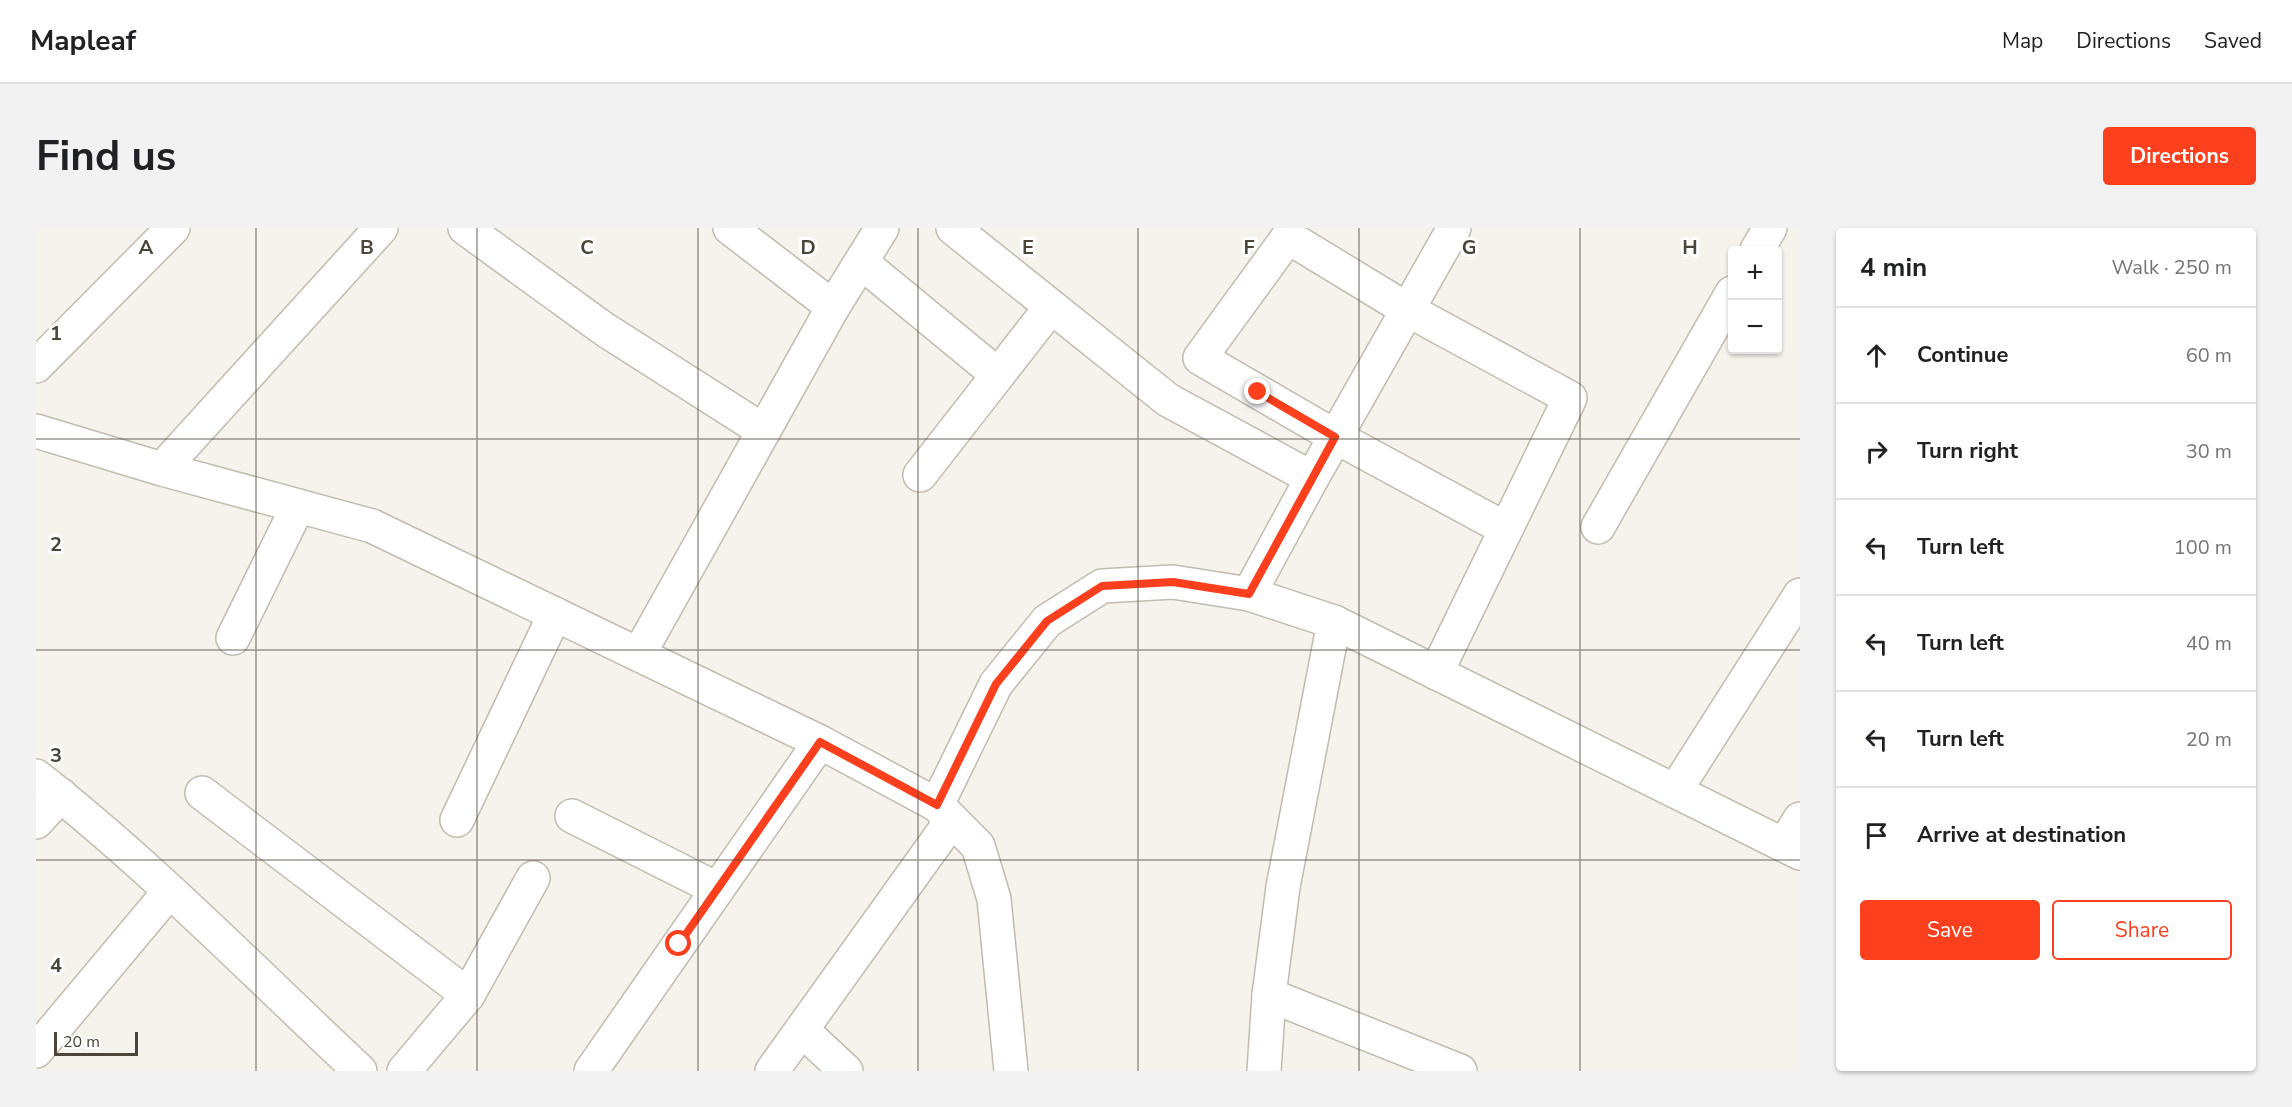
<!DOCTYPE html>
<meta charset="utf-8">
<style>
:root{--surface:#fff;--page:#f2f2f2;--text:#202124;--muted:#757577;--line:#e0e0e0;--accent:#fc3f1d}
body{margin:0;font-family:"Nunito Sans",sans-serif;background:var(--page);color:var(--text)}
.controls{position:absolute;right:18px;top:18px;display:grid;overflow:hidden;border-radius:6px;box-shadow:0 2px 4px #0004}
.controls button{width:54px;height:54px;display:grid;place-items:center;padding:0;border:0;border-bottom:2px solid var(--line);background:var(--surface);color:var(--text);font:30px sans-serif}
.scale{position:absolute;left:18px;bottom:15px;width:84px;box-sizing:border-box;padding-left:6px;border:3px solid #4b4439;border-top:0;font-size:16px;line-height:21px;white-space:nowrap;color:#4b4439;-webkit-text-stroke:4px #fff;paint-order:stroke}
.stop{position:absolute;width:18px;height:18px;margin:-14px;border:4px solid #fc3f1d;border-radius:50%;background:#fff}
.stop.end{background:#fc3f1d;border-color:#fff;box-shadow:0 2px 6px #0008}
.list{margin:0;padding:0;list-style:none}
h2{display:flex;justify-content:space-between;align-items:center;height:78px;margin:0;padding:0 24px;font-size:26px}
h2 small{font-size:20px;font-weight:400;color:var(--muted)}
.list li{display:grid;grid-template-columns:39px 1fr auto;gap:18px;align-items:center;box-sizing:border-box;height:96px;padding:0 24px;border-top:2px solid var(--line)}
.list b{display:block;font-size:22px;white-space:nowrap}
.list em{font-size:20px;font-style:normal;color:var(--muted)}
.actions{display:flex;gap:12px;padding:18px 24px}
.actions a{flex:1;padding:14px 0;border:2px solid var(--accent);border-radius:6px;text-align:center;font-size:21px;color:var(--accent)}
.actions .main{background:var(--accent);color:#fff}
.icon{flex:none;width:33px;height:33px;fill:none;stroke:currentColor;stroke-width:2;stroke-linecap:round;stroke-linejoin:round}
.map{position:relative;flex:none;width:1764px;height:843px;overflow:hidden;border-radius:6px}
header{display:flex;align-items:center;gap:36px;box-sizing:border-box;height:84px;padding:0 30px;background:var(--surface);border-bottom:2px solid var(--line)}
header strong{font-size:28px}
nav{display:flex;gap:33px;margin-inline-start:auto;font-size:21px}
.intro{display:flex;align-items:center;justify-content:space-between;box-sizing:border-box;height:144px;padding:0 36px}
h1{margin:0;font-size:42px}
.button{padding:15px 27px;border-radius:6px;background:var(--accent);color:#fff;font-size:21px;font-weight:700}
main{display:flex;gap:36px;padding:0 36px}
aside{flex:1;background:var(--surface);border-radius:6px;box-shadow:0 2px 4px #0004}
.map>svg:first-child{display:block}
</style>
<header>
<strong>Mapleaf</strong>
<nav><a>Map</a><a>Directions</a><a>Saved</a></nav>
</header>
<div class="intro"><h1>Find us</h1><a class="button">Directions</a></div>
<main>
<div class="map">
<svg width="1764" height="843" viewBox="0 0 1764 843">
<rect width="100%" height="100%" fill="#f6f3ec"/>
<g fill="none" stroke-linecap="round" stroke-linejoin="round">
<defs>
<g id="minor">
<path d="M429,0L568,101L728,203"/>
<path d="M694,0L797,79"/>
<path d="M917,0L1132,172L1276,250L1213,366"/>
<path d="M1721,22L1734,0"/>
<path d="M825,34L962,147"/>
<path d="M0,138L137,0"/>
<path d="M0,203L126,241L336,298L784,514L901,577L942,618L958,671L975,843"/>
<path d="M126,241L345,0"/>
<path d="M884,247L1015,79"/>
<path d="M1276,250L1418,0"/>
<path d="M1562,299L1696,65"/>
<path d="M197,410L262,278"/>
<path d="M603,426L797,79L846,0"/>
<path d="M1400,445L1534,170L1372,82L1252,9L1164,130L1300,209L1470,301"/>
<path d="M0,548C114,637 218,744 324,843"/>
<path d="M1639,563L1764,367"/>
<path d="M166,565L432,767"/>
<path d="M901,577L960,456L1011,393L1066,358L1137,354L1213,366L1298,394L1764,625"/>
<path d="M536,588L681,661"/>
<path d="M421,592L519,386"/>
<path d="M0,594L25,567"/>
<path d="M1748,617L1764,591"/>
<path d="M1233,767L1424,843"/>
<path d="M766,802L810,843"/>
<path d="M0,823L133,664"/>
<path d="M368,843L432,767L497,650"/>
<path d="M555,843L784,514"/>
<path d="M736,843L916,592"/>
<path d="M1228,843L1233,767L1247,659L1298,394"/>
</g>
</defs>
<use href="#minor" stroke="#c2bbae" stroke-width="36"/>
<use href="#minor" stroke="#fff" stroke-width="33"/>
</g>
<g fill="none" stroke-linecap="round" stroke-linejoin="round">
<path stroke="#fc3f1d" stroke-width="8" d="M643,716L784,514L901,577L960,456L1011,393L1066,358L1137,354L1213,366L1299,209L1222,164"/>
</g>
<path fill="none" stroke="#4b4439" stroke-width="1.5" stroke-opacity="0.55" d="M220,0V843M441,0V843M662,0V843M882,0V843M1102,0V843M1323,0V843M1544,0V843M0,211H1764M0,422H1764M0,632H1764"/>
<g font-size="20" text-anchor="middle" font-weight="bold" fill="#4b4439" stroke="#fff" stroke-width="6" stroke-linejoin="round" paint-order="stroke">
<text x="110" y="26">A</text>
<text x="331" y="26">B</text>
<text x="551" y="26">C</text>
<text x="772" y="26">D</text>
<text x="992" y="26">E</text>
<text x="1213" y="26">F</text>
<text x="1433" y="26">G</text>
<text x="1654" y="26">H</text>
<text x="20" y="112">1</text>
<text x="20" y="323">2</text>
<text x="20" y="534">3</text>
<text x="20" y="744">4</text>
</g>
</svg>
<div class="controls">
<button>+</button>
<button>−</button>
</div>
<div class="scale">20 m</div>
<div class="stop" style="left:643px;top:716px"></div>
<div class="stop end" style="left:1222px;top:164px"></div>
</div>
<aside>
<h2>4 min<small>Walk · 250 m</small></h2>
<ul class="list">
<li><svg class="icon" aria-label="ahead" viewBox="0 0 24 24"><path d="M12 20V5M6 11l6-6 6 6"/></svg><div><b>Continue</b></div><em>60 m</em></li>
<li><svg class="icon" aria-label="right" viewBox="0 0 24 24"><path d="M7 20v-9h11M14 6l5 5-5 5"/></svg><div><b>Turn right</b></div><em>30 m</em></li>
<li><svg class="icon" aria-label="left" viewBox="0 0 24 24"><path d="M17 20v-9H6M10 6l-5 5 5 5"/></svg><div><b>Turn left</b></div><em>100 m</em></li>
<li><svg class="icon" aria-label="left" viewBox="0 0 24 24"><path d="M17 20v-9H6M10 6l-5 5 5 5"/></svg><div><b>Turn left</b></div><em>40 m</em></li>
<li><svg class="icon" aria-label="left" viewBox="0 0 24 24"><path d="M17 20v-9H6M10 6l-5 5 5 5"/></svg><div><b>Turn left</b></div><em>20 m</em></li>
<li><svg class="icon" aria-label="arrive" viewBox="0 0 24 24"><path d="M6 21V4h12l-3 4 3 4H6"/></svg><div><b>Arrive at destination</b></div></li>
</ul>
<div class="actions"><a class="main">Save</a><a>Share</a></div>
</aside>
</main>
